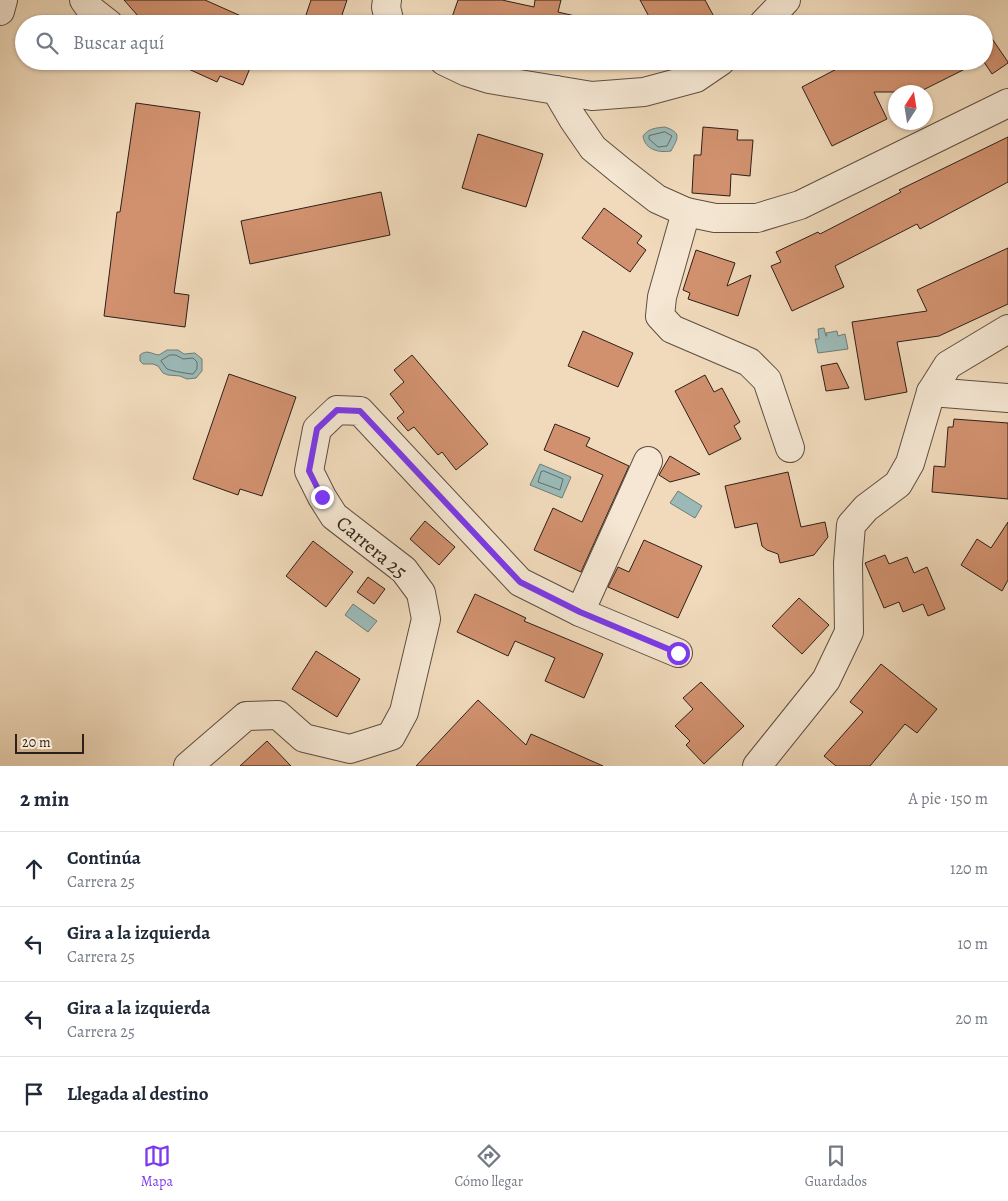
<!DOCTYPE html>
<html lang="es">
<meta charset="utf-8">
<style>
:root{--surface:#fff;--page:#f6f6f7;--text:#1f2937;--muted:#747a83;--line:#e0e1e3;--accent:#7c3aed}
body{margin:0;font-family:Alegreya,serif;background:var(--page);color:var(--text)}
.compass{position:absolute;left:888px;top:85px;width:45px;height:45px;border-radius:50%;background:var(--surface);box-shadow:0 1px 4px #0004;rotate:12deg}
.scale{position:absolute;left:15px;bottom:12px;width:69px;box-sizing:border-box;padding-left:5px;border:2px solid #2e1f18;border-top:0;font-size:14px;line-height:18px;white-space:nowrap;color:#2e1f18;-webkit-text-stroke:4px #f5e7d3;paint-order:stroke}
.stop{position:absolute;width:15px;height:15px;margin:-11px;border:4px solid #7c3aed;border-radius:50%;background:#fff}
.stop.end{background:#7c3aed;border-color:#fff;box-shadow:0 1px 5px #0008}
.list{margin:0;padding:0;list-style:none}
h2{display:flex;justify-content:space-between;align-items:center;height:65px;margin:0;padding:0 20px;font-size:21px}
h2 small{font-size:16px;font-weight:400;color:var(--muted)}
.list li{display:grid;grid-template-columns:32px 1fr auto;gap:15px;align-items:center;box-sizing:border-box;height:75px;padding:0 20px;border-top:1px solid var(--line)}
.list b{display:block;font-size:19px;white-space:nowrap}
.list p{margin:0;font-size:16px;white-space:nowrap;color:var(--muted)}
.list em{font-size:16px;font-style:normal;color:var(--muted)}
.icon{flex:none;width:28px;height:28px;fill:none;stroke:currentColor;stroke-width:2;stroke-linecap:round;stroke-linejoin:round}
.map{position:relative;flex:none;width:1008px;height:766px;overflow:hidden}
.search{position:absolute;background:var(--surface);box-shadow:0 1px 4px #0004;left:15px;right:15px;top:15px;height:55px;display:flex;align-items:center;gap:12px;box-sizing:border-box;padding:0 18px;border-radius:28px;color:var(--muted);font-size:19px}
.sheet{height:365px;background:var(--surface)}
nav{display:flex;justify-content:space-around;align-items:center;box-sizing:border-box;height:70px;border-top:1px solid var(--line);background:var(--surface);font-size:14px;color:var(--muted)}
nav a{display:grid;justify-items:center;gap:2px}
nav .on{color:var(--accent)}
.map>svg:first-child{display:block}
</style>
<div class="map">
<svg width="1008" height="766" viewBox="0 0 1008 766">
<rect width="100%" height="100%" fill="#f0dabb"/>
<filter id="stains"><feTurbulence type="fractalNoise" baseFrequency=".004" numOctaves="4"/><feColorMatrix values="0 0 0 0 .2 0 0 0 0 .09 0 0 0 0 .02 0 0 0 .5 -.17"/></filter>
<radialGradient id="worn" r=".72"><stop offset=".6" stop-color="#630" stop-opacity="0"/><stop offset="1" stop-color="#630" stop-opacity=".3"/></radialGradient>
<g fill="#9bbab7" stroke="#6f7c77">
<path d="M665,127C682,133 678,138 671,151C659,153 645,150 643,136C649,128 656,128 665,127Z"/>
<path d="M824,328L826,336H827L826,333L837,331L838,336L845,334L848,349L818,353L815,339H819L818,329Z"/>
<path d="M167,350H178L184,354L195,353L202,359V371L196,378L187,379L180,376L168,375L163,373L158,366L153,364H143L140,361V355C147,349 151,354 159,355Z"/>
<path d="M540,464L571,477L562,498L530,485Z"/>
<path d="M678,491L702,506L695,518L670,503Z"/>
<path d="M353,604L377,621L368,632L345,615Z"/>
</g>
<g fill="none" stroke-linecap="round" stroke-linejoin="round">
<g stroke="#646c68" stroke-width="1">
<path d="M665,132L672,136L667,146L658,147L649,139V136Z"/>
<path d="M170,355H176L183,359L193,358L197,362V369L193,374C189,374 172,371 167,369L161,361Z"/>
<path d="M544,471L563,479L560,490L538,482L541,472Z"/>
</g>
</g>
<g fill="#d1916f" stroke="#2e1f18">
<path d="M124,0H205L259,24H145Z"/>
<path d="M311,0H347L339,24H303Z"/>
<path d="M458,0H502L534,7L535,0H561L558,12L575,16L574,24H463L451,20Z"/>
<path d="M640,0H705L718,24H653Z"/>
<path d="M984,27L1008,62V63L992,74L984,62Z"/>
<path d="M171,61H253L243,85L220,76L217,82Z"/>
<path d="M852,61H981L919,92H874L887,119L832,146L802,87Z"/>
<path d="M136,103L200,112L174,293L189,295L185,327L104,316L117,212H120Z"/>
<path d="M703,127L738,130L737,140H753L750,176L731,174L730,196L692,193L694,155H701Z"/>
<path d="M478,134L543,154L526,207L462,188Z"/>
<path d="M1008,137V182L920,229L917,224L835,266L844,287L792,311L771,266L781,262L776,252L818,232L820,234L901,192L899,190Z"/>
<path d="M381,192L390,235L250,264L241,221Z"/>
<path d="M604,208L642,236L637,243L646,250L630,272L582,238Z"/>
<path d="M1008,248V304L939,336L897,342L907,392L865,400L852,322L927,311L917,290Z"/>
<path d="M696,250L735,263L727,286L751,275L738,316L688,299L690,293L683,290Z"/>
<path d="M583,331L633,353L618,387L568,366Z"/>
<path d="M412,355L488,444L456,470L442,452L438,455L414,427L408,431L397,418L404,412L390,394L404,382L394,370Z"/>
<path d="M837,363L849,388L826,391L821,366Z"/>
<path d="M229,374L296,397L262,496L240,489L238,495L193,479Z"/>
<path d="M705,375L714,392L722,388L740,422L734,426L741,439L709,455L675,391Z"/>
<path d="M954,419L1008,423V499L932,492L934,466L945,467L948,427H953Z"/>
<path d="M555,424L590,438L586,446L629,466L581,572L534,550L553,508L582,522L603,475L544,450Z"/>
<path d="M670,456L700,474L670,482L659,475Z"/>
<path d="M788,472L801,527L825,522L828,537L814,555L780,563L778,554L767,550L762,546L757,523L735,528L725,486Z"/>
<path d="M425,521L455,547L439,565L410,539Z"/>
<path d="M1008,522V580L1002,591L961,565L977,539L991,548Z"/>
<path d="M644,540L702,566L678,618L608,587L618,567L629,572Z"/>
<path d="M313,541L353,572L326,607L286,576Z"/>
<path d="M885,555L889,564L907,557L914,573L927,567L945,609L928,616L923,604L903,612L899,602L884,608L865,563Z"/>
<path d="M368,577L385,589L374,604L357,592Z"/>
<path d="M475,594L526,618L524,621L603,654L584,698L545,681L555,658L515,641L508,656L457,632Z"/>
<path d="M799,598L829,625L802,654L772,626Z"/>
<path d="M316,651L360,679L337,717L292,689Z"/>
<path d="M881,664L937,709L917,733L905,724L870,766H836L824,756L863,712L850,702Z"/>
<path d="M701,682L744,726L704,764L686,745L690,741L675,726L693,709L683,698Z"/>
<path d="M478,700L526,745L531,734L603,766H416Z"/>
<path d="M267,741L291,766H240Z"/>
</g>
<g fill="none" stroke-linecap="round" stroke-linejoin="round">
<defs>
<g id="minor">
<path d="M84,0L91,10L109,24"/>
<path d="M387,0L386,7L390,24"/>
<path d="M0,11L3,0"/>
<path d="M763,24L786,0"/>
<path d="M444,61L467,72L489,79L592,96L644,92L696,78L721,61"/>
<path d="M556,90L573,119L593,148L621,171L657,199L686,212L715,218H757L800,205L1008,103"/>
<path d="M686,212L662,297L660,316L672,329L749,362L767,380L790,448"/>
<path d="M931,392L1008,398"/>
<path d="M580,612L648,461"/>
<path d="M188,766L246,716L278,715L304,738L350,749L391,736L404,712L426,619L421,593L404,570L334,516L322,497L309,471L317,429L337,410L360,411L520,582L580,612L678,653"/>
<path d="M757,766L826,680L849,632L848,563L851,525L866,508L898,484L910,463L931,392L948,365L1008,329"/>
</g>
</defs>
<use href="#minor" stroke="#5e4e41" stroke-width="30"/>
<use href="#minor" stroke="#f5e7d3" stroke-width="28"/>
</g>
<g fill="none" stroke-linecap="round" stroke-linejoin="round">
<path stroke="#7c3aed" stroke-width="6" d="M322,497L309,471L317,429L337,410L360,411L520,582L580,612L678,653"/>
</g>
<g text-anchor="middle" stroke-width="5" stroke-linejoin="round" paint-order="stroke">
<g font-size="20" fill="#2e1f18" stroke="#f5e7d3">
<text transform="translate(372 547) rotate(40)" y="7">Carrera 25</text>
</g>
</g>
<rect width="100%" height="100%" filter="url(#stains)"/>
<rect width="100%" height="100%" fill="url(#worn)"/>
</svg>
<svg class="compass" viewBox="-18 -18 36 36"><path d="M0-13l5 13h-10z" fill="#e53935"/><path d="M0 13l5-13h-10z" fill="#747a83"/></svg>
<div class="scale">20 m</div>
<div class="stop" style="left:678px;top:653px"></div>
<div class="stop end" style="left:322px;top:497px"></div>
<div class="search"><svg class="icon" aria-label="search" viewBox="0 0 24 24"><circle cx="10" cy="10" r="6"/><path d="M15 15l6 6"/></svg>Buscar aquí</div>
</div>
<section class="sheet">
<h2>2 min<small>A pie · 150 m</small></h2>
<ul class="list">
<li><svg class="icon" aria-label="ahead" viewBox="0 0 24 24"><path d="M12 20V5M6 11l6-6 6 6"/></svg><div><b>Continúa</b><p>Carrera 25</p></div><em>120 m</em></li>
<li><svg class="icon" aria-label="left" viewBox="0 0 24 24"><path d="M17 20v-9H6M10 6l-5 5 5 5"/></svg><div><b>Gira a la izquierda</b><p>Carrera 25</p></div><em>10 m</em></li>
<li><svg class="icon" aria-label="left" viewBox="0 0 24 24"><path d="M17 20v-9H6M10 6l-5 5 5 5"/></svg><div><b>Gira a la izquierda</b><p>Carrera 25</p></div><em>20 m</em></li>
<li><svg class="icon" aria-label="arrive" viewBox="0 0 24 24"><path d="M6 21V4h12l-3 4 3 4H6"/></svg><div><b>Llegada al destino</b></div></li>
</ul>
</section>
<nav>
<a class="on"><svg class="icon" aria-label="map" viewBox="0 0 24 24"><path d="M3 6l6-2 6 2 6-2v14l-6 2-6-2-6 2zM9 4v14M15 6v14"/></svg>Mapa</a>
<a><svg class="icon" aria-label="directions" viewBox="0 0 24 24"><path d="M12 3l9 9-9 9-9-9zM9 14v-3h6M13 9l2 2-2 2"/></svg>Cómo llegar</a>
<a><svg class="icon" aria-label="saved" viewBox="0 0 24 24"><path d="M7 4h10v16l-5-4-5 4z"/></svg>Guardados</a>
</nav>
